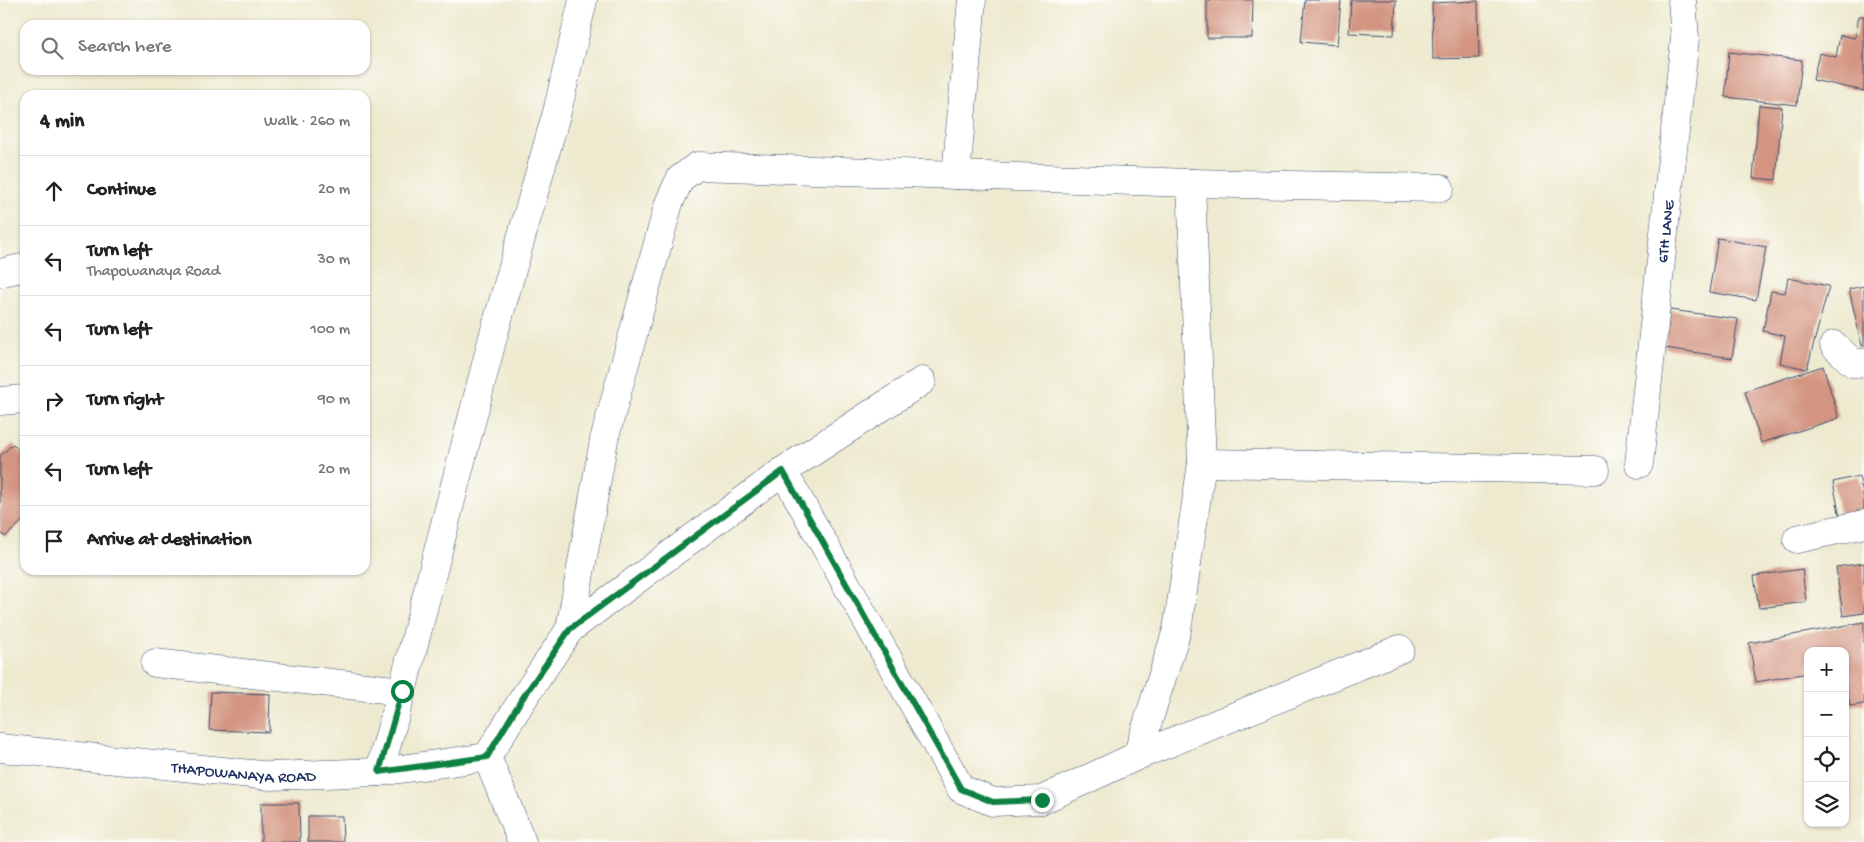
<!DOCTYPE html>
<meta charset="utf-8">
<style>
:root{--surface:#fff;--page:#f2f2f2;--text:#222;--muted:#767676;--line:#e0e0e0}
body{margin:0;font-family:"Gochi Hand",sans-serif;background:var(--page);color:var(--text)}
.controls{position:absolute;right:15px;bottom:15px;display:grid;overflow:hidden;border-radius:10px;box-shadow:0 1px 4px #0004}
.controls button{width:45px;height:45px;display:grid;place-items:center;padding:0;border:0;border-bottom:1px solid var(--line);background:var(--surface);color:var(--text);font:25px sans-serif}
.stop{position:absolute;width:15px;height:15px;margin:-11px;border:4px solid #0b8043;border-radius:50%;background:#fff}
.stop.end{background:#0b8043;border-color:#fff;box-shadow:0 1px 5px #0008}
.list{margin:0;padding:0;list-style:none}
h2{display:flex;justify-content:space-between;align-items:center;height:65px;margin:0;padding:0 20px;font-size:21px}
h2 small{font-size:16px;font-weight:400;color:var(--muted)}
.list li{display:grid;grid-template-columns:32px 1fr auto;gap:15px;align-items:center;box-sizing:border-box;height:70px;padding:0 20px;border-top:1px solid var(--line)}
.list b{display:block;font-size:19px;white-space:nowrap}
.list p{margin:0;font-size:16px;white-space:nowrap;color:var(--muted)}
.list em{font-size:16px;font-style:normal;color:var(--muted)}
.icon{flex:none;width:28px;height:28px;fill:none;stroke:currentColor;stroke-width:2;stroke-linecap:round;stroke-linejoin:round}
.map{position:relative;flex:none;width:1864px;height:842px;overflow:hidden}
.search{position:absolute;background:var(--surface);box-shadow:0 1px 4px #0004;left:20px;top:20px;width:350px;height:55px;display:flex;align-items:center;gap:12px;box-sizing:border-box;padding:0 18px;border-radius:15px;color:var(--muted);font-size:19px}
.panel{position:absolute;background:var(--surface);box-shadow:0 1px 4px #0004;left:20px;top:90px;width:350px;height:485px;border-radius:15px}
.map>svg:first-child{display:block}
</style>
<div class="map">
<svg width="1864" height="842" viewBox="0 0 1864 842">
<rect width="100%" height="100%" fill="#fdfcf7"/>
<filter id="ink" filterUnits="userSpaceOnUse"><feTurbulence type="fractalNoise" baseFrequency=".02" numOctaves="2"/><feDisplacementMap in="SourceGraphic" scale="10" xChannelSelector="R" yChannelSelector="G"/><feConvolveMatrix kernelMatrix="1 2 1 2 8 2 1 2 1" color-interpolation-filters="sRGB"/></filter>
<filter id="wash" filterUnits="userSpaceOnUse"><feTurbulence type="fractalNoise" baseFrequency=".0096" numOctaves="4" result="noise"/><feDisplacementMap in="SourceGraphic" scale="20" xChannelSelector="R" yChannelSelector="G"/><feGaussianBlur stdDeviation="1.12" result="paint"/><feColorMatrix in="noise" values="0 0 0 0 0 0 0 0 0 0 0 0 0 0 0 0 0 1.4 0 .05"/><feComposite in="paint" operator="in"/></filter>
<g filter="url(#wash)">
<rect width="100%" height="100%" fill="#eeead0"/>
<g id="blocks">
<g fill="#d39481">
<path d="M1207,0H1253L1252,38H1207Z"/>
<path d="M1305,0H1341L1337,45L1301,42Z"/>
<path d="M1351,0H1396L1394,35L1349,33Z"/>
<path d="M1478,1L1479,58L1433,59L1432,3Z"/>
<path d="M1859,16H1864V91L1813,80L1819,53L1836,57L1840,35L1855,38Z"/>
<path d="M1729,52L1802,60L1797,105L1725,97Z"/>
<path d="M1759,105L1782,107L1776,180L1753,178Z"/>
<path d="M1718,238L1766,247L1756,300L1709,292Z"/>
<path d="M1788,278L1829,286L1807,369L1780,363L1785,336L1763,331L1771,291L1785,293Z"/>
<path d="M1864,286V346H1862L1849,289Z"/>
<path d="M1670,310L1738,319L1732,358L1665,348Z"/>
<path d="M1823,366L1839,418L1761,443L1745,391Z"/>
<path d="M13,444L25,457V519L5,537L0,531V456Z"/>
<path d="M1859,476L1864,499V518L1841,523L1833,482Z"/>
<path d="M1864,563V613L1843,616L1836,567Z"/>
<path d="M1802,569L1806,602L1759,608L1754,576Z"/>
<path d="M1864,622V704L1850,706L1845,681V651H1808V673L1756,682L1749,643Z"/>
<path d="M211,692L270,694L269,732L209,730Z"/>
<path d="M261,803H299L300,842H261Z"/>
<path d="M308,816H342L343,842H308Z"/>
</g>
</g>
</g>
<g filter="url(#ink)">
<use href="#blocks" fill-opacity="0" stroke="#3b4b6f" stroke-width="1"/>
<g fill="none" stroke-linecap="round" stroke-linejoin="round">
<defs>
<g id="minor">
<path d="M956,175L972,0"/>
<path d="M0,273L25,267"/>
<path d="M1834,345L1853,363H1864"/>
<path d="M0,401L25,399"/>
<path d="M1202,463L1595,470"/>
<path id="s1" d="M1639,464L1685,38L1682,0"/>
<path d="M783,471L922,381"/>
<path d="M1797,539L1864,524"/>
<path d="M570,629L604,440L669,203L680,179L697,166L1191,183L1440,188"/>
<path d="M155,663L402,691"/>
<path id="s2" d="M0,748L271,776L379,772L487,757"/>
<path d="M1137,756L1177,630L1202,463L1191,183"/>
<path d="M379,772L402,691L493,337L558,108L583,0"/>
<path d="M522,842L487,757L521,702L570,629L783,471L961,789L993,802L1042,800L1137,756L1400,649"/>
</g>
</defs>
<use href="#minor" stroke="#3b4b6f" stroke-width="29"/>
<use href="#minor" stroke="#fff" stroke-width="28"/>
</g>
</g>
<g fill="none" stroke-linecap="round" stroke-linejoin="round" filter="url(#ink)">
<path stroke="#0b8043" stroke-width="6" d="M402,691L379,772L487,757L520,702L570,629L783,471L961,789L993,802L1042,800"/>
</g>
<g text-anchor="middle" stroke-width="5" stroke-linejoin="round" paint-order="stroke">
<g font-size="16" fill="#1b2f5e" stroke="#fdfcf7">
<text dy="6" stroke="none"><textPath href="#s1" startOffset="234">6TH LANE</textPath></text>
<text dy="6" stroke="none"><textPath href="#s2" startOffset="245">THAPOWANAYA ROAD</textPath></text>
</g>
</g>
</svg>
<div class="controls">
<button>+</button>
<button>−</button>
<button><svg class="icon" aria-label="locate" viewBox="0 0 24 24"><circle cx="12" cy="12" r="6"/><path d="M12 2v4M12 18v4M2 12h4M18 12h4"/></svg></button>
<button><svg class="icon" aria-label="layers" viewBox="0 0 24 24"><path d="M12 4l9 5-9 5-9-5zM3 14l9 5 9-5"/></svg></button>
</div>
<div class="stop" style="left:402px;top:691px"></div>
<div class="stop end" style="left:1042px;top:800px"></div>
<div class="search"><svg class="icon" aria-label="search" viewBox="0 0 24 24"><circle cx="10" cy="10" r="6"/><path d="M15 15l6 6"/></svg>Search here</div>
<section class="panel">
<h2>4 min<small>Walk · 260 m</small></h2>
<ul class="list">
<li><svg class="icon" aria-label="ahead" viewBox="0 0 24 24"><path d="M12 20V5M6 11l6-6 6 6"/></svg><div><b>Continue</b></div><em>20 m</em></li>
<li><svg class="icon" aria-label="left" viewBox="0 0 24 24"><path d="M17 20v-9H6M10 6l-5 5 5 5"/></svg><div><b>Turn left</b><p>Thapowanaya Road</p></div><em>30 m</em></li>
<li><svg class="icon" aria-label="left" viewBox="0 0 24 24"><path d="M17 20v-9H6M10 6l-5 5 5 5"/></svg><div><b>Turn left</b></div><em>100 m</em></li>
<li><svg class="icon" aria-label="right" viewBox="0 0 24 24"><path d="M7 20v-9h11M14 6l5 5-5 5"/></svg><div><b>Turn right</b></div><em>90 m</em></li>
<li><svg class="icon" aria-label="left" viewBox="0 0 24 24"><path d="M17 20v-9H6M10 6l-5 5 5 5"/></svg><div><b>Turn left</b></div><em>20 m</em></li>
<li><svg class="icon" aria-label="arrive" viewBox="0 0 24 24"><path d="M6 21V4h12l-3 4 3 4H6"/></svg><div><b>Arrive at destination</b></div></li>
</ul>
</section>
</div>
